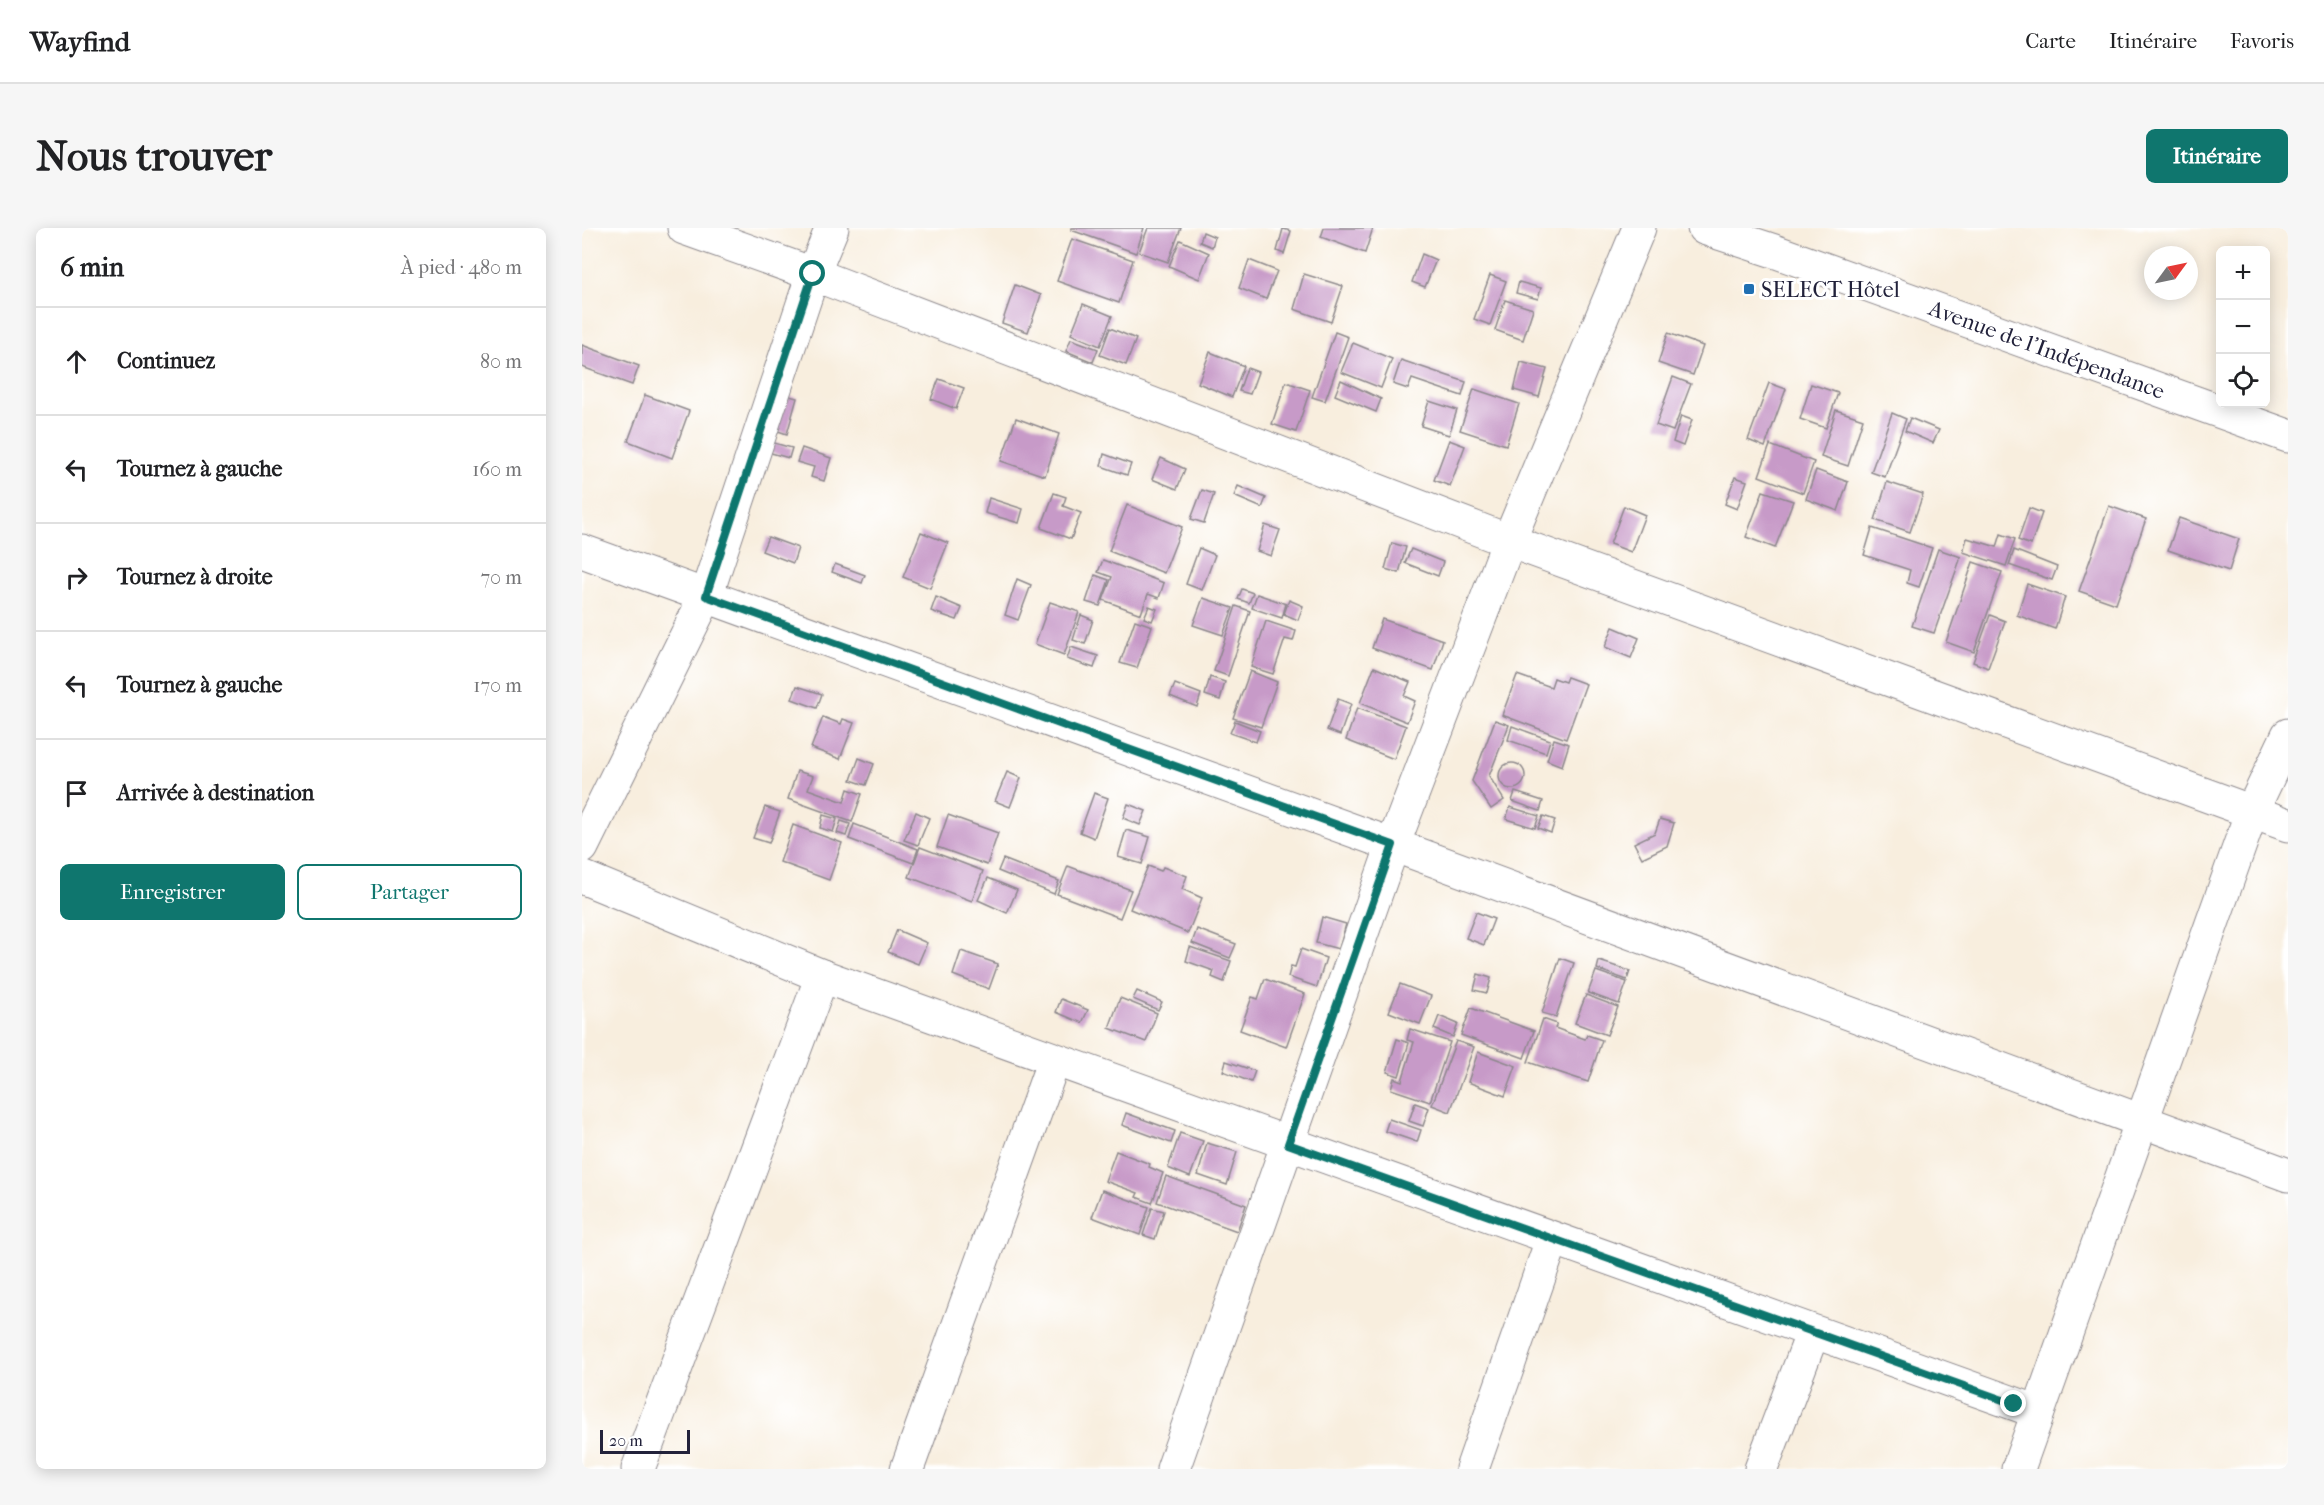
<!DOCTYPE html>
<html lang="fr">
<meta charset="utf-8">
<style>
:root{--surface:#fff;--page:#f6f6f6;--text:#202124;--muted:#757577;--line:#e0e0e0;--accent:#0f766e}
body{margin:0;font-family:"IM FELL French Canon",serif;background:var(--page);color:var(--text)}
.controls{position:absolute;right:18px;top:18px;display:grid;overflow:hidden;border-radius:9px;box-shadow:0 3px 15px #0003}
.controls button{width:54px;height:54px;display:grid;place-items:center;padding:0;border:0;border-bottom:2px solid var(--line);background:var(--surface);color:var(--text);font:30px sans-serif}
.compass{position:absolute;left:1562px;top:18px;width:54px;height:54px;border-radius:50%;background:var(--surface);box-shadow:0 3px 15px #0003;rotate:57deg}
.scale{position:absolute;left:18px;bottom:15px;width:90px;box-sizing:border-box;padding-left:6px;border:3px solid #22223b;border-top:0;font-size:16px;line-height:21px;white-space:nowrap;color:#22223b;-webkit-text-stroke:4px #fff;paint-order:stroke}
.stop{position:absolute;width:18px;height:18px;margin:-14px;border:4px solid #0f766e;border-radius:50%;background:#fff}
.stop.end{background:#0f766e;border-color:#fff;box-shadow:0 2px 6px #0008}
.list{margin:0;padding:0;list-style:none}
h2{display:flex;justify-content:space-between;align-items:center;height:78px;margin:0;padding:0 24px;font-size:26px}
h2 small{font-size:20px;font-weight:400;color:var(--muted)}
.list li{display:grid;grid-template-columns:39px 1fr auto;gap:18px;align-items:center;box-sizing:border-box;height:108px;padding:0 24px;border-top:2px solid var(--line)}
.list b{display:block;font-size:22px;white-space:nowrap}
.list em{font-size:20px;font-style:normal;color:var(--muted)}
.actions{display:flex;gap:12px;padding:18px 24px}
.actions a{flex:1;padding:14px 0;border:2px solid var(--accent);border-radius:9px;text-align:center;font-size:21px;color:var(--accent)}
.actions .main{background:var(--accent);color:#fff}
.icon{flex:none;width:33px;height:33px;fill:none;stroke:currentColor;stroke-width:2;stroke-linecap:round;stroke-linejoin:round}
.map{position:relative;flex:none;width:1706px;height:1241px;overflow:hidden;border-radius:9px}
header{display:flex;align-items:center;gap:36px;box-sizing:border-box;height:84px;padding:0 30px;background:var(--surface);border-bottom:2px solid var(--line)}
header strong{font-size:28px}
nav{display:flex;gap:33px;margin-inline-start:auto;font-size:21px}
.intro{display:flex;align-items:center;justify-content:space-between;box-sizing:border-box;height:144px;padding:0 36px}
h1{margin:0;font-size:42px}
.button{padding:15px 27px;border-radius:9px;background:var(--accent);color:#fff;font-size:21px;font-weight:700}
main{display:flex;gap:36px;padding:0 36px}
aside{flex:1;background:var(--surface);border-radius:9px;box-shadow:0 3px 15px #0003}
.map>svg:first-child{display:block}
</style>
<header>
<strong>Wayfind</strong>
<nav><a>Carte</a><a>Itinéraire</a><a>Favoris</a></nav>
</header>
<div class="intro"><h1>Nous trouver</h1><a class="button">Itinéraire</a></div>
<main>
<aside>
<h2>6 min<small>À pied · 480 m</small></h2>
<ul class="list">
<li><svg class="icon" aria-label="ahead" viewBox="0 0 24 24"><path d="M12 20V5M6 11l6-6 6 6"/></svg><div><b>Continuez</b></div><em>80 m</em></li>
<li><svg class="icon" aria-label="left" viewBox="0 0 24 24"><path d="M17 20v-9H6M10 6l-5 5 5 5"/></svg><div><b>Tournez à gauche</b></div><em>160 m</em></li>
<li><svg class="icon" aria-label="right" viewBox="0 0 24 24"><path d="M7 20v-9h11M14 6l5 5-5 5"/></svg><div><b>Tournez à droite</b></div><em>70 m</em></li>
<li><svg class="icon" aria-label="left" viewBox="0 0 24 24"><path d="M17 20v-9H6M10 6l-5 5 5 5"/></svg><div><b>Tournez à gauche</b></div><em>170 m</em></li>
<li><svg class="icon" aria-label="arrive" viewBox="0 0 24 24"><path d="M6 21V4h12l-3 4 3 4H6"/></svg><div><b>Arrivée à destination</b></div></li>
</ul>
<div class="actions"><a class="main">Enregistrer</a><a>Partager</a></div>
</aside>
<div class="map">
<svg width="1706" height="1241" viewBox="0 0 1706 1241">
<rect width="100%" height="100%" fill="#fff"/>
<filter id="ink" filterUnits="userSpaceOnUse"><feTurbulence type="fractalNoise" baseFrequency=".0167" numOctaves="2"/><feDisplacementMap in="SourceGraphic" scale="12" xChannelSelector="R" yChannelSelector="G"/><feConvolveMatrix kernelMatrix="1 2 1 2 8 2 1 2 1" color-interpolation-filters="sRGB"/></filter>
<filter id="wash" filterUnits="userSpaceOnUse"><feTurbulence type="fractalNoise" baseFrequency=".008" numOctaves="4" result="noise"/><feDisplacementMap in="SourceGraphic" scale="24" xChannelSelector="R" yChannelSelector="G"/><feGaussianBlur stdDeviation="1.35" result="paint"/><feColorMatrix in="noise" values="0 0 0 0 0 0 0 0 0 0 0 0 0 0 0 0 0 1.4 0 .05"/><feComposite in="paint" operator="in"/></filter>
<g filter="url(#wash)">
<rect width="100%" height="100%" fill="#f8eede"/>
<g id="blocks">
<g fill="#c79ac8">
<path d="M490,0H562L554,25L489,2Z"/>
<path d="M566,0H599L586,34L557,24Z"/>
<path d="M742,0H791L783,25L739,9Z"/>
<path d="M701,1L709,3L702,26L695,23Z"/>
<path d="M621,4L633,9L630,19L618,14Z"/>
<path d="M490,11L551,32L537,75L475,53Z"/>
<path d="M598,12L627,25L617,51L587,38Z"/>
<path d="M840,26L854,32L843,59L830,54Z"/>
<path d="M667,32L695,43L684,71L657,60Z"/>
<path d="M722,46L761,58L749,94L712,81Z"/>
<path d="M908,47L924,53L908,97L892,91Z"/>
<path d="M937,54L959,60L956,71L934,65Z"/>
<path d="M433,57L459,67L446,104L420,95Z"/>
<path d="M923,72L951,81L941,112L913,102Z"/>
<path d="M501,76L530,88L518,118L489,106Z"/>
<path d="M528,100L554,111L544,137L518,127Z"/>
<path d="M753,104L766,109L743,173L730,169Z"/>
<path d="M1086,105L1121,118L1111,147L1076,135Z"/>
<path d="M489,111L516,121L511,134L484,123Z"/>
<path d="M771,115L810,131L799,160L759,144Z"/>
<path d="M0,117L57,138L50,157L0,139Z"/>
<path d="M628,124L662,138L650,169L616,155Z"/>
<path d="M819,132L884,154L880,168L830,151L826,161L811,156Z"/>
<path d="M939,134L965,141L957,169L932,162Z"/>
<path d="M665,140L676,144L668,166L657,163Z"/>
<path d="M1091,149L1109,156L1091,203L1074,197Z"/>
<path d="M357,151L382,160L374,181L349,171Z"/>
<path d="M759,152L799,171L794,184L753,167Z"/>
<path d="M704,154L728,162L714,204L690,196Z"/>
<path d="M1187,155L1204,161L1183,219L1166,212Z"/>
<path d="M1229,156L1256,165L1244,200L1218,191Z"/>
<path d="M892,161L937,176L924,217L878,202Z"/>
<path d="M200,166L215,170L205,206L190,201Z"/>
<path d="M63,167L107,183L90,230L46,213Z"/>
<path d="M847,173L875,182L867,207L839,198Z"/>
<path d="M1254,182L1281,191L1266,238L1239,229Z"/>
<path d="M1310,185L1324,191L1303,249L1289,244Z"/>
<path d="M1099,188L1110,192L1101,218L1091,214Z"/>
<path d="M434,190L477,206L463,248L419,233Z"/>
<path d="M1328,190L1357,202L1351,215L1323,203Z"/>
<path d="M867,212L883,218L868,258L852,252Z"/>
<path d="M185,213L210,220L207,230L182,223Z"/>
<path d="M1188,217L1232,234L1221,265L1177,248Z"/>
<path d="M220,220L249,230L242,253L229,249L232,239L215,234Z"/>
<path d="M522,226L549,236L545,247L519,238Z"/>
<path d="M579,230L603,241L595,261L570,251Z"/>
<path d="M1234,242L1266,254L1256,283L1224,271Z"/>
<path d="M1153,249L1165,253L1155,281L1143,276Z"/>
<path d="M1305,254L1341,266L1328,304L1293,292Z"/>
<path d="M656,258L684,270L680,280L652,268Z"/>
<path d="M620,262L632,266L622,295L609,291Z"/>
<path d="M1181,263L1211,273L1193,320L1164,309Z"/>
<path d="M472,265L484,269L481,278L499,285L489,311L459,300Z"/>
<path d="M407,270L441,281L437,295L403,285Z"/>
<path d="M545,277L600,299L582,345L527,323Z"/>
<path d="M1042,278L1063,287L1049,324L1028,316Z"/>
<path d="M1527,278L1564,291L1534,376L1497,363Z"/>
<path d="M1447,280L1460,285L1449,317L1436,312Z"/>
<path d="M1597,290L1657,311L1647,343L1586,322Z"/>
<path d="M683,297L698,302L689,328L675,323Z"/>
<path d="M1290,300L1350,320L1337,359L1325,355L1328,342L1282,327Z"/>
<path d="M339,304L366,315L348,360L321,349Z"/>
<path d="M1419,306L1433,311L1424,338L1381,324L1385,310L1415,319Z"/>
<path d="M186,309L216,320L211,335L180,323Z"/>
<path d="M810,315L824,319L817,345L803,341Z"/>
<path d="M617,320L633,327L620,362L604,356Z"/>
<path d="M829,321L861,334L856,348L823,335Z"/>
<path d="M1356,321L1379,329L1352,405L1330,398Z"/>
<path d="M1432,322L1475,339L1470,352L1427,337Z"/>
<path d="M521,332L582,355L577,370L566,366L559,386L521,372L530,349L516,344Z"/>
<path d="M1391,334L1420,344L1392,424L1364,414Z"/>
<path d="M253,336L283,347L280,355L250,344Z"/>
<path d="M513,347L527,352L518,378L504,374Z"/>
<path d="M435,351L449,357L436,392L423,387Z"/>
<path d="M1445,356L1483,369L1473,401L1435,387Z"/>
<path d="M660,361L671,365L667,375L656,371Z"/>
<path d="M675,366L704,376L700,390L670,380Z"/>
<path d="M354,369L380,380L375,392L349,383Z"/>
<path d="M621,370L651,380L641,407L611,397Z"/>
<path d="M707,372L721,378L716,392L702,386Z"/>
<path d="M468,374L497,384L482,427L453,416Z"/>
<path d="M567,378L575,381L570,393L562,390Z"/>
<path d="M654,378L668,383L646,448L632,443Z"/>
<path d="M499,387L511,392L503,416L491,412Z"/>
<path d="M1408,387L1423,393L1406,440L1391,434Z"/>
<path d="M800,391L861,412L851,442L790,420Z"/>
<path d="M553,392L570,398L555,440L538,435Z"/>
<path d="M684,393L714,403L711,413L703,411L691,446L669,439Z"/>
<path d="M1031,399L1057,410L1049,430L1023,419Z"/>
<path d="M489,419L516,428L512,440L485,431Z"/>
<path d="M792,439L828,454L822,468L833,473L825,494L778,475Z"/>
<path d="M668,443L695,454L679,499L651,490Z"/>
<path d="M935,447L969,459L972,450L983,454L985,449L1004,456L984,511L920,487Z"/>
<path d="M628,449L643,454L638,472L623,467Z"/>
<path d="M593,456L619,466L615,479L588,468Z"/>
<path d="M215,458L240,466L235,480L210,471Z"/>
<path d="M756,471L769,476L758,507L745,502Z"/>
<path d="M775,480L824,498L812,531L764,512Z"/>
<path d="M241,489L259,496L261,491L272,495L258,531L229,520Z"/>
<path d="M913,492L927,497L907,548L922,572L909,581L890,553Z"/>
<path d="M653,493L678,503L674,514L648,505Z"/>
<path d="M930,498L968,512L964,525L926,512Z"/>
<path d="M972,511L987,516L980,538L965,532Z"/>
<path d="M277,530L292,536L284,557L269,552Z"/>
<circle cx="930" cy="548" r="13"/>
<path d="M215,543L231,548L226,561L262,574L266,561L280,566L270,594L206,571Z"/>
<path d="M425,544L439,550L428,579L413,573Z"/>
<path d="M933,564L961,573L958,583L930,573Z"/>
<path d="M512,565L526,570L512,610L498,604Z"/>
<path d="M546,576L564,583L558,597L541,590Z"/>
<path d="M183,579L198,584L187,615L171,610Z"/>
<path d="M928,579L957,588L953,600L924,591Z"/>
<path d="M334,584L347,590L336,617L322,612Z"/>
<path d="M241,587L255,591L251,604L238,600Z"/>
<path d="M366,587L416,605L405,637L355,619Z"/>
<path d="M961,588L973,592L969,605L956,600Z"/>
<path d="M1078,591L1092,595L1085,618L1060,630L1052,615L1073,605Z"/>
<path d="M259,593L268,596L264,608L255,605Z"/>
<path d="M272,596L336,621L331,635L267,611Z"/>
<path d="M211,597L260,615L247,652L198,634Z"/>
<path d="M544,602L568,609L560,636L536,629Z"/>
<path d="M338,619L401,643L390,673L327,649Z"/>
<path d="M421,631L477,653L472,666L416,643Z"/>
<path d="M486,638L549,662L538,690L475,666Z"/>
<path d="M566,638L579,643L581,639L605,648L600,661L620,670L606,705L548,681Z"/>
<path d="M406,650L435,662L425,685L396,672Z"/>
<path d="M894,684L912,691L902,717L884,710Z"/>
<path d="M740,689L764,696L757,721L734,715Z"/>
<path d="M615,701L654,716L648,730L610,715Z"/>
<path d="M315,702L345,715L336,736L306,724Z"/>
<path d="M608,719L649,733L642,754L630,749L632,743L604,733Z"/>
<path d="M719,721L744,730L735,759L706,749L709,738L713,739Z"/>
<path d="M379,723L416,736L407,761L371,747Z"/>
<path d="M978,730L992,735L974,789L960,785Z"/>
<path d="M1017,733L1048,743L1045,752L1015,741Z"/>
<path d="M1014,743L1045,754L1037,776L1006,765Z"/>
<path d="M896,746L909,750L905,765L892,762Z"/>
<path d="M683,751L723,766L704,819L658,802L670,769L676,771Z"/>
<path d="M818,756L849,768L838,796L807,784Z"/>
<path d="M555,763L580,774L576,782L551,771Z"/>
<path d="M1004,767L1036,779L1025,807L993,795Z"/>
<path d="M538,770L575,785L564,814L527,800Z"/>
<path d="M479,771L506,782L500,795L474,784Z"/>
<path d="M889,780L952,803L942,830L879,807Z"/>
<path d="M857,788L876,796L871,809L852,801Z"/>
<path d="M961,791L975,796L973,800L1003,811L1005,807L1020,812L1006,854L946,834Z"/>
<path d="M828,801L868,814L848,874L809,861L812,850L820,853L832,814L825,812Z"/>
<path d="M815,811L827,815L817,848L805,844Z"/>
<path d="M874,813L892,819L868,884L850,877Z"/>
<path d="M896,824L934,838L923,868L886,854Z"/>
<path d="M644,833L673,843L669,854L641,843Z"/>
<path d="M833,875L847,880L841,898L827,893Z"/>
<path d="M544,885L593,903L589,915L540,897Z"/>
<path d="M807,891L839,902L835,914L803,903Z"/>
<path d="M598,905L621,913L608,949L586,940Z"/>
<path d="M625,915L655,924L645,957L616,947Z"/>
<path d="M534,923L568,936L567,939L581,945L570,975L554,969L556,965L523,953Z"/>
<path d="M584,948L664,977L655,1003L575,974Z"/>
<path d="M520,962L567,979L558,1007L510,989Z"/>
<path d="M570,980L582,983L573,1011L561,1007Z"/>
</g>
</g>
</g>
<g filter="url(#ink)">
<use href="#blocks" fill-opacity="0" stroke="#8d888c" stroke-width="1.5"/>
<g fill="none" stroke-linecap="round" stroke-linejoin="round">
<defs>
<g id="minor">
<path d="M102,0L231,46L927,313L1706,597"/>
<path d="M0,323L811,617L1706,947"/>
<path d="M0,619L124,368L231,46L250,0"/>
<path d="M0,649L240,748L1456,1184"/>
<path d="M56,1241L240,748"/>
<path d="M325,1241L472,832"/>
<path d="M591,1241L811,617L927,313L1057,0"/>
<path d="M890,1241L970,1012"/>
<path d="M1179,1241L1231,1104"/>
<path d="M1436,1241L1670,583L1706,507"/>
</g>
<path id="highway" d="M1122,0L1192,23L1706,208"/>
</defs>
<use href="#minor" stroke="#8d888c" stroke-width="35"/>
<use href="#highway" stroke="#8d888c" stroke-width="35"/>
<use href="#minor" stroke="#fff" stroke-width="33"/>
<use href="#highway" stroke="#fff" stroke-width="33"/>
</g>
</g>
<g fill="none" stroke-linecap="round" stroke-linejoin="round" filter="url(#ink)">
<path stroke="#0f766e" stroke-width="8" d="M231,46L124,368L811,617L706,916L1432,1176"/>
</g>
<rect fill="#1f6fb2" stroke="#fff" stroke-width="2" x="1161" y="55" width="12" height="12" rx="3"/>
<g text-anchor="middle" stroke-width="6" stroke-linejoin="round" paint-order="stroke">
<g font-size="22" fill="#22223b" stroke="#fff" text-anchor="start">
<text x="1179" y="69">SELECT Hôtel</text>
</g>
<g font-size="22" fill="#22223b" stroke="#fff">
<text transform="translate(1465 121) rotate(20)" y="8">Avenue de l'Indépendance</text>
</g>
</g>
</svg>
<div class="controls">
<button>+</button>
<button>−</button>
<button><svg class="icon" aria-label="locate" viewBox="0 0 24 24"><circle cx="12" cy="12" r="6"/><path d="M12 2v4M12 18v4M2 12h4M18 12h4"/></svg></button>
</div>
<svg class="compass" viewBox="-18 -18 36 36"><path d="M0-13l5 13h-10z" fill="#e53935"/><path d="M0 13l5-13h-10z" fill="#757577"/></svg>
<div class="scale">20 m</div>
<div class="stop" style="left:231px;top:46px"></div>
<div class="stop end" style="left:1432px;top:1176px"></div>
</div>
</main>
